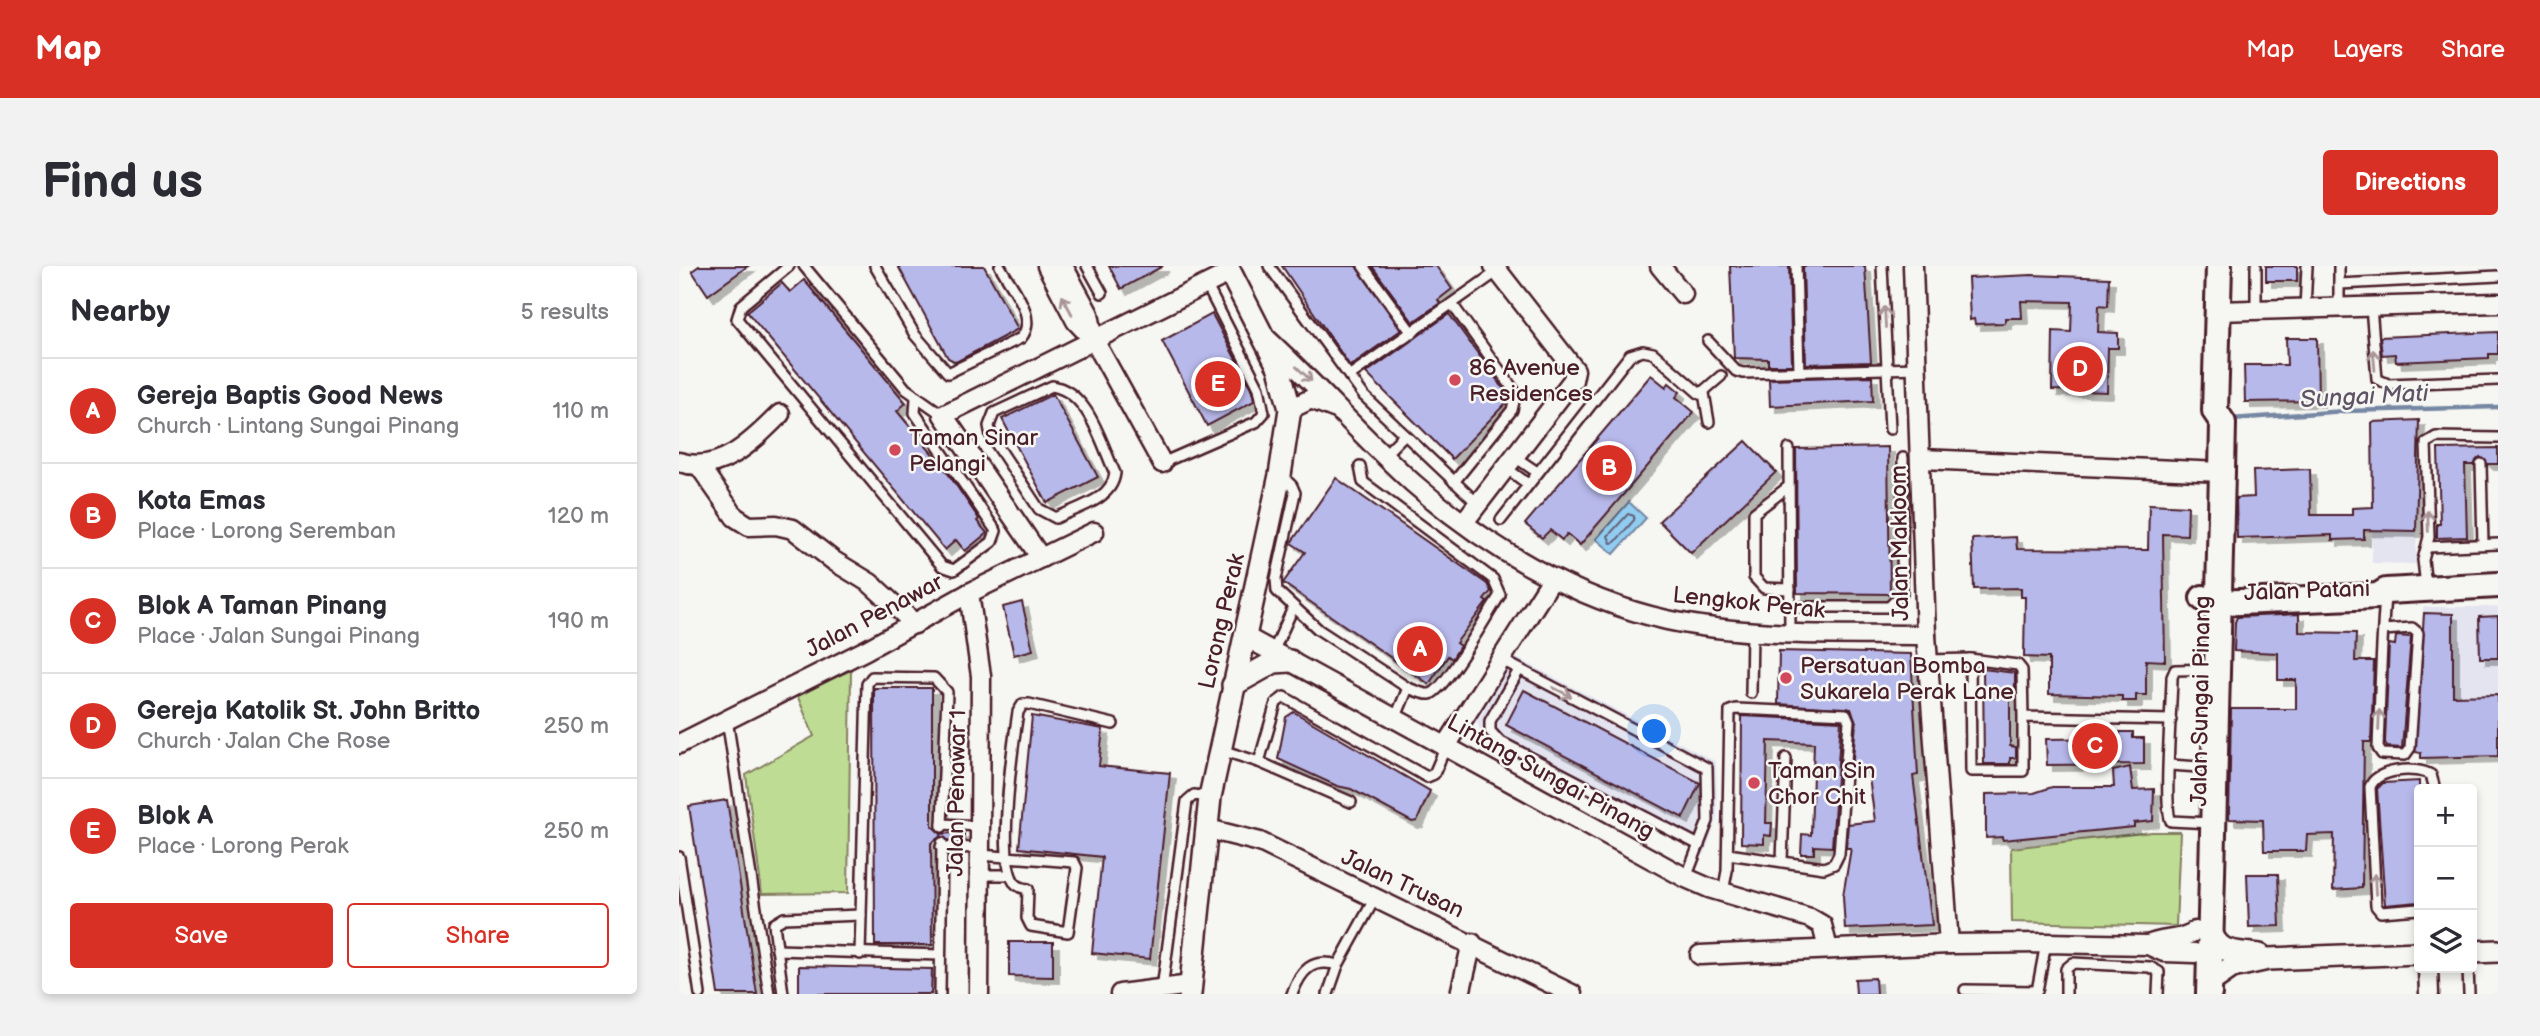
<!DOCTYPE html>
<meta charset="utf-8">
<style>
:root{--surface:#fff;--page:#f2f2f3;--text:#2b2b33;--muted:#7c7c81;--line:#e1e1e2;--accent:#d93025}
body{margin:0;font-family:"Balsamiq Sans",sans-serif;background:var(--page);color:var(--text)}
.controls{position:absolute;right:21px;bottom:21px;display:grid;overflow:hidden;border-radius:7px;box-shadow:0 4px 10px #0003}
.controls button{width:63px;height:63px;display:grid;place-items:center;padding:0;border:0;border-bottom:2px solid var(--line);background:var(--surface);color:var(--text);font:35px sans-serif}
.you{position:absolute;left:976px;top:466px;width:24px;height:24px;margin:-18px;border:5px solid #fff;border-radius:50%;background:#1a73e8;box-shadow:0 0 0 10px #1a73e833}
.badge{display:grid;place-items:center;width:46px;height:46px;border-radius:50%;background:var(--accent);color:#fff;font-size:23px;font-weight:700}
.pin{position:absolute;translate:-50% -50%;border:4px solid #fff;box-shadow:0 2px 7px #0006}
.list{margin:0;padding:0;list-style:none}
h2{display:flex;justify-content:space-between;align-items:center;height:91px;margin:0;padding:0 28px;font-size:30px}
h2 small{font-size:23px;font-weight:400;color:var(--muted)}
.list li{display:grid;grid-template-columns:46px 1fr auto;gap:21px;align-items:center;box-sizing:border-box;height:105px;padding:0 28px;border-top:2px solid var(--line)}
.list b{display:block;font-size:26px;white-space:nowrap}
.list p{margin:0;font-size:23px;white-space:nowrap;color:var(--muted)}
.list em{font-size:23px;font-style:normal;color:var(--muted)}
.actions{display:flex;gap:14px;padding:21px 28px}
.actions a{flex:1;padding:16px 0;border:2px solid var(--accent);border-radius:7px;text-align:center;font-size:24px;color:var(--accent)}
.actions .main{background:var(--accent);color:#fff}
.icon{flex:none;width:38px;height:38px;fill:none;stroke:currentColor;stroke-width:2;stroke-linecap:round;stroke-linejoin:round}
.map{position:relative;flex:none;width:1819px;height:728px;overflow:hidden;border-radius:7px}
header{display:flex;align-items:center;gap:42px;box-sizing:border-box;height:98px;padding:0 35px;background:var(--accent);color:#fff}
header strong{font-size:33px}
nav{display:flex;gap:38px;margin-inline-start:auto;font-size:24px}
.intro{display:flex;align-items:center;justify-content:space-between;box-sizing:border-box;height:168px;padding:0 42px}
h1{margin:0;font-size:49px}
.button{padding:18px 32px;border-radius:7px;background:var(--accent);color:#fff;font-size:24px;font-weight:700}
main{display:flex;gap:42px;padding:0 42px}
aside{flex:1;background:var(--surface);border-radius:7px;box-shadow:0 4px 10px #0003}
.map>svg:first-child{display:block}
</style>
<header>
<strong>Map</strong>
<nav><a>Map</a><a>Layers</a><a>Share</a></nav>
</header>
<div class="intro"><h1>Find us</h1><a class="button">Directions</a></div>
<main>
<aside>
<h2>Nearby<small>5 results</small></h2>
<ul class="list">
<li><span class="badge">A</span><div><b>Gereja Baptis Good News</b><p>Church · Lintang Sungai Pinang</p></div><em>110 m</em></li>
<li><span class="badge">B</span><div><b>Kota Emas</b><p>Place · Lorong Seremban</p></div><em>120 m</em></li>
<li><span class="badge">C</span><div><b>Blok A Taman Pinang</b><p>Place · Jalan Sungai Pinang</p></div><em>190 m</em></li>
<li><span class="badge">D</span><div><b>Gereja Katolik St. John Britto</b><p>Church · Jalan Che Rose</p></div><em>250 m</em></li>
<li><span class="badge">E</span><div><b>Blok A</b><p>Place · Lorong Perak</p></div><em>250 m</em></li>
</ul>
<div class="actions"><a class="main">Save</a><a>Share</a></div>
</aside>
<div class="map">
<svg width="1819" height="728" viewBox="0 0 1819 728">
<defs>
<filter id="shadow"><feDropShadow dx="6" dy="6" stdDeviation="0" flood-color="#0004"/></filter>
</defs>
<rect width="100%" height="100%" fill="#f6f6f2"/>
<filter id="ink" filterUnits="userSpaceOnUse"><feTurbulence type="fractalNoise" baseFrequency=".0143" numOctaves="2"/><feDisplacementMap in="SourceGraphic" scale="14" xChannelSelector="R" yChannelSelector="G"/><feConvolveMatrix kernelMatrix="1 2 1 2 8 2 1 2 1" color-interpolation-filters="sRGB"/></filter>
<g filter="url(#ink)">
<g fill="#e3e4f0">
<path d="M1740,154L1737,298L1693,297V156Z"/>
<path d="M1744,341H1819V490L1742,492Z"/>
<path d="M836,391L1037,496L1038,553L1025,589L806,478L798,456Z"/>
</g>
<g fill="#bedc94" stroke="#847e60" stroke-width="2">
<path d="M172,404L169,627L83,628L67,509L135,470L118,429Z"/>
<path d="M1473,566H1501L1497,660L1333,656L1332,582Z"/>
</g>
<path fill="#91ccf1" stroke="#7587a2" stroke-width="2" d="M950,236L967,252L935,288L917,273Z"/>
<g fill="none" stroke-linecap="round" stroke-linejoin="round">
<path stroke="#66647a" stroke-width="2" d="M949,248L955,250V254L936,276L932,277L929,270Z"/>
<path stroke="#7587a2" stroke-width="4.5" d="M1552,153L1666,145L1819,141"/>
</g>
<g fill="#b8b9eb" stroke="#4a1f2b" stroke-width="2" filter="url(#shadow)">
<path d="M20,0H69L29,29L13,5Z"/>
<path d="M219,0H305L339,63L277,96L269,92Z"/>
<path d="M430,0H484L442,23Z"/>
<path d="M603,0H677L722,64L671,100Z"/>
<path d="M693,0H757L773,23L759,34L761,37L734,56Z"/>
<path d="M1051,0H1110L1113,99H1089V93L1055,92Z"/>
<path d="M1124,0H1186L1192,96L1127,98Z"/>
<rect x="1587" y="0" width="31" height="15"/>
<path d="M1353,9L1430,12L1429,40L1420,39L1419,66L1439,67V82H1429L1428,126L1373,124L1374,65L1392,66L1393,36L1342,35L1343,52H1326V57L1296,58L1295,53L1291,54L1289,12Z"/>
<path d="M125,14L227,137L218,145L266,203L300,253L298,255L308,267L286,285L277,274L266,284L68,46L103,17L111,26Z"/>
<path d="M533,48L573,124L575,135L528,160L483,75Z"/>
<path d="M770,48L829,129L827,137L773,193L687,107Z"/>
<path d="M1819,66V88H1810V92L1717,96L1716,88L1703,89L1701,71Z"/>
<path d="M1607,72H1638L1639,135L1566,136L1565,99H1608Z"/>
<path d="M972,109L987,121L990,117L1001,126L997,131L1015,146L901,279L888,268L883,274L871,264L863,272L846,258Z"/>
<path d="M1193,110L1194,135L1091,140L1090,113Z"/>
<path d="M374,128L419,211L368,237L323,153Z"/>
<path d="M1740,154L1737,265L1685,264V273L1653,274V269L1558,272L1557,232L1575,231L1574,205L1631,203L1632,249H1673V242L1694,241L1693,156Z"/>
<path d="M1067,175L1097,206L1012,287L980,255Z"/>
<path d="M1209,181L1211,328L1118,327L1117,183Z"/>
<path d="M1819,182V198H1809L1801,191L1795,199H1786L1788,271L1758,272V258H1761L1759,183Z"/>
<path d="M657,212L808,318L812,325L805,334L808,336L777,377L781,380L773,393L769,390L750,418L604,317L626,286L612,277Z"/>
<path d="M1470,238L1509,240L1508,269L1484,268L1486,395L1467,394V429H1457V435H1443V430L1370,428V392L1345,391L1346,331H1342V322L1295,323L1293,273L1337,271L1338,283L1469,284Z"/>
<path d="M343,336L354,384L335,389L324,341Z"/>
<path d="M1745,347L1774,348V430L1819,429V490L1742,492V487L1736,486Z"/>
<path d="M1620,348V366L1677,367L1676,395H1695L1692,476H1685L1683,622L1654,624L1655,568L1628,569L1627,585H1585L1584,554L1550,553L1552,443H1617V414H1599V387L1555,385L1556,356L1558,351Z"/>
<path d="M1819,350V392H1801L1800,351Z"/>
<path d="M1717,370L1732,371L1723,482L1708,481L1706,476L1710,378L1716,379Z"/>
<path d="M1100,385L1232,388L1239,509L1234,510L1253,659L1166,663L1164,630L1172,582H1167L1169,558L1196,555L1189,504L1173,505L1177,456L1172,443L1099,438Z"/>
<path d="M1304,403L1336,407V424H1331V480L1337,481V492H1331V498H1305Z"/>
<path d="M195,422H253V560L262,568L285,566V575L269,574L262,570L252,577L253,679H196Z"/>
<path d="M845,424L1021,517L1004,552L827,459Z"/>
<path d="M615,446L751,525L738,555L733,556L672,523L658,520L599,493L607,451Z"/>
<path d="M353,450L424,463L420,500L491,507L471,693L413,687L423,591L340,582Z"/>
<path d="M1063,450L1162,455L1153,581L1135,580V588H1122L1123,568L1132,569L1135,477L1089,475L1087,557H1093L1092,570L1085,569V578L1062,577Z"/>
<path d="M1441,466H1454V472H1465V498L1368,499L1367,473L1441,472Z"/>
<path d="M1451,501L1454,524L1475,523L1474,555L1455,557V561L1324,574L1323,571L1307,572V528L1355,527L1373,521H1435L1434,505Z"/>
<path d="M1740,515V636L1706,639L1698,523L1704,517Z"/>
<path d="M48,534L78,728H39L10,540Z"/>
<path d="M1568,608H1599L1601,660L1570,661Z"/>
<path d="M330,676H374V711L330,710Z"/>
<path d="M120,700L253,703L252,728H120Z"/>
<path d="M1196,712L1197,728H1177L1176,713Z"/>
</g>
<g fill="none" stroke-linecap="round" stroke-linejoin="round">
<defs>
<g id="service">
<path d="M110,0L62,40L58,53L263,300L275,304L313,276L317,265L236,147L237,132"/>
<path d="M125,0L227,123L264,149"/>
<path d="M196,0L236,69L269,107L342,72C360,51 332,21 321,0"/>
<path d="M408,0L423,27"/>
<path d="M590,0L685,130L799,238"/>
<path d="M684,0L733,67"/>
<path d="M1117,0L1120,104"/>
<path d="M1203,0L1211,163"/>
<path d="M1660,18L1819,10"/>
<path d="M773,38L837,127L833,144L775,216"/>
<path d="M1692,41L1698,113L1709,118L1819,114"/>
<path d="M1660,42V0"/>
<path d="M1626,43L1628,0"/>
<path d="M1577,45V0"/>
<path d="M1029,75L1057,105L1064,107L1239,102"/>
<path d="M670,110L819,5"/>
<path d="M373,120C410,126 422,177 436,207C433,234 399,241 377,252L360,243L312,170L310,160L315,147Z"/>
<path d="M1025,127L1030,156"/>
<path d="M1110,183L1111,368"/>
<path d="M705,189L724,170"/>
<path d="M836,191L858,206"/>
<path d="M483,197L577,156L585,147L580,122L527,18"/>
<path d="M1802,198L1804,278"/>
<path d="M681,200L684,216L814,313L821,329C811,344 765,426 751,428C745,429 735,424 729,422"/>
<path d="M827,202L849,218"/>
<path d="M603,210L613,220L616,227L597,313L598,325L640,364L729,422L716,453"/>
<path d="M1109,221L1075,247V311L1085,322L1111,323"/>
<path d="M822,254L951,89L964,85L974,87L1021,128L1042,110"/>
<path d="M1748,281L1819,278"/>
<path d="M1747,320L1744,294L1750,271L1747,177L1757,171L1819,172"/>
<path d="M1112,341H1210L1223,328L1224,192"/>
<path d="M1704,364L1733,362L1739,367L1731,482L1726,489L1703,488L1699,482C1701,431 1702,380 1706,330"/>
<path d="M594,386L614,342"/>
<path d="M823,394L1028,502L1029,555L1007,612"/>
<path d="M1249,394L1291,393"/>
<path d="M840,404L811,455V465L820,475L1020,579"/>
<path d="M1072,427L1073,365"/>
<path d="M1344,451V505H1292L1291,393L1339,399L1343,404L1344,451L1492,454"/>
<path d="M48,453L90,728"/>
<path d="M542,484L580,496L672,536"/>
<path d="M580,496L597,437L605,431L748,511L755,508L767,480"/>
<path d="M1491,499L1520,501"/>
<path d="M1532,557L1492,555C1484,542 1493,434 1493,411L1496,404L1537,403"/>
<path d="M263,558L301,560"/>
<path d="M262,581L301,582"/>
<path d="M301,589L395,596L398,602L389,666L352,660L348,652L349,623C343,622 339,621 335,616C318,591 334,479 339,446L344,438H350L434,458"/>
<path d="M0,591L21,728"/>
<path d="M1103,594L1107,492"/>
<path d="M301,609H331"/>
<path d="M1044,626L1048,605L1051,445L1057,443L1167,448L1170,455L1160,588L1155,598L1145,602L1049,588"/>
<path d="M1740,643L1702,646L1697,640L1691,521C1698,503 1736,500 1752,509L1756,523"/>
<path d="M98,684L261,689"/>
<path d="M181,688L188,418L193,411L255,412L268,426L263,561"/>
<path d="M1789,702L1790,728"/>
<path d="M483,723L508,535L515,529L531,531"/>
<path d="M1286,724L1358,725L1367,677"/>
<path d="M104,728L95,658L105,652L182,649"/>
<path d="M261,728L263,577"/>
<path d="M613,728C622,704 633,692 659,699"/>
<path d="M649,728L659,699L696,632"/>
<path d="M1387,728V703L1394,697L1471,701L1480,706L1479,728"/>
</g>
<g id="minor">
<path d="M368,0L397,55L415,74L483,197"/>
<path d="M384,0L410,48L415,74"/>
<path d="M981,0L1004,28"/>
<path d="M1234,0L1247,369L1270,678"/>
<path d="M1539,45L1819,37"/>
<path d="M587,72C638,119 683,171 734,217C806,280 894,333 988,354C1073,372 1161,368 1247,369"/>
<path d="M611,143L632,133L655,142"/>
<path d="M1243,193L1543,206"/>
<path d="M0,196C41,209 74,175 101,148"/>
<path d="M21,201L56,251L70,260L97,259L114,263L155,295L191,317L236,358"/>
<path d="M785,256L894,114L896,104L815,0"/>
<path d="M362,292L264,149L550,7"/>
<path d="M290,327L302,410L300,728"/>
<path d="M565,370L1007,612L1030,622L1131,652L1143,659L1149,683"/>
<path d="M0,478L187,384L290,327L415,266"/>
<path d="M767,480L873,313"/>
<path d="M529,563L581,576L893,728"/>
<path d="M1469,679C1485,672 1502,675 1516,665"/>
<path d="M1021,689L1270,678L1367,677L1469,679L1485,686L1516,687"/>
<path d="M1749,702L1750,728"/>
<path d="M441,728L512,719"/>
<path d="M781,728L793,677"/>
</g>
<g id="tertiary">
<path d="M554,419L595,396L611,395"/>
<path d="M1531,662C1538,690 1558,685 1581,689"/>
<path d="M1793,686L1819,685"/>
<path d="M1530,717L1553,701L1589,693L1740,687"/>
<path d="M511,728L531,531L601,209L611,143L600,102L548,0"/>
</g>
<g id="secondary">
<path d="M1524,332L1538,337L1699,330L1707,325L1819,319"/>
<path d="M1530,728L1543,206L1544,157L1536,145L1540,0"/>
</g>
</defs>
<use href="#service" stroke="#4a1f2b" stroke-width="14"/>
<use href="#minor" stroke="#4a1f2b" stroke-width="23"/>
<use href="#tertiary" stroke="#4a1f2b" stroke-width="26"/>
<use href="#secondary" stroke="#4a1f2b" stroke-width="30"/>
<use href="#service" stroke="#f6f6f2" stroke-width="9"/>
<use href="#minor" stroke="#f6f6f2" stroke-width="18"/>
<use href="#tertiary" stroke="#f6f6f2" stroke-width="21"/>
<use href="#secondary" stroke="#f6f6f2" stroke-width="24"/>
</g>
<defs><path id="oneway-shaft" d="M-6 0H5M1.5-3L5.5 0L1.5 3" fill="none" stroke-width="1.6" stroke-linecap="round" stroke-linejoin="round" transform="scale(1.75)"/></defs>
<g stroke="#a99598">
<use href="#oneway-shaft" transform="translate(388 39) rotate(-118)"/>
<use href="#oneway-shaft" transform="translate(1206 51) rotate(-93)"/>
<use href="#oneway-shaft" transform="translate(1695 94) rotate(-95)"/>
<use href="#oneway-shaft" transform="translate(625 108) rotate(43)"/>
<use href="#oneway-shaft" transform="translate(1749 255) rotate(-92)"/>
<use href="#oneway-shaft" transform="translate(883 426) rotate(27)"/>
<use href="#oneway-shaft" transform="translate(1700 454) rotate(-88)"/>
<use href="#oneway-shaft" transform="translate(1696 618) rotate(-93)"/>
</g>
</g>
<g fill="#d1495b" stroke="#f6f6f2" stroke-width="2.5">
<circle cx="776" cy="114" r="7"/>
<circle cx="216" cy="184" r="7"/>
<circle cx="1107" cy="412" r="7"/>
<circle cx="1075" cy="517" r="7"/>
</g>
<g text-anchor="middle" stroke-width="5" stroke-linejoin="round" paint-order="stroke">
<g font-size="23" fill="#4a1f2b" stroke="#f6f6f2" text-anchor="start">
<text x="790" y="109">86 Avenue<tspan x="790" dy="26">Residences</tspan></text>
<text x="230" y="179">Taman Sinar<tspan x="230" dy="26">Pelangi</tspan></text>
<text x="1121" y="407">Persatuan Bomba<tspan x="1121" dy="26">Sukarela Perak Lane</tspan></text>
<text x="1089" y="512">Taman Sin<tspan x="1089" dy="26">Chor Chit</tspan></text>
</g>
<g font-size="23" fill="#4a1f2b" stroke="#f6f6f2">
<text transform="translate(1220 277) rotate(-91)" y="8">Jalan Makloom</text>
<text transform="translate(1628 324) rotate(-2)" y="8">Jalan Patani</text>
<text transform="translate(1070 336) rotate(6)" y="8">Lengkok Perak</text>
<text transform="translate(195 349) rotate(-28)" y="8">Jalan Penawar</text>
<text transform="translate(542 355) rotate(-77)" y="8">Lorong Perak</text>
<text transform="translate(1521 435) rotate(-89)" y="8">Jalan Sungai Pinang</text>
<text transform="translate(872 510) rotate(29)" y="8">Lintang Sungai Pinang</text>
<text transform="translate(277 527) rotate(-89)" y="8">Jalan Penawar 1</text>
<text transform="translate(724 617) rotate(25)" y="8">Jalan Trusan</text>
</g>
<g font-size="24" font-style="italic" fill="#5f5366" stroke="#f6f6f2">
<text transform="translate(1685 130) rotate(-3)" y="8">Sungai Mati</text>
</g>
</g>
</svg>
<div class="controls">
<button>+</button>
<button>−</button>
<button><svg class="icon" aria-label="layers" viewBox="0 0 24 24"><path d="M12 4l9 5-9 5-9-5zM3 14l9 5 9-5"/></svg></button>
</div>
<div class="you"></div>
<div class="pin badge" style="left:741px;top:383px">A</div>
<div class="pin badge" style="left:930px;top:202px">B</div>
<div class="pin badge" style="left:1416px;top:480px">C</div>
<div class="pin badge" style="left:1401px;top:103px">D</div>
<div class="pin badge" style="left:539px;top:118px">E</div>
</div>
</main>
